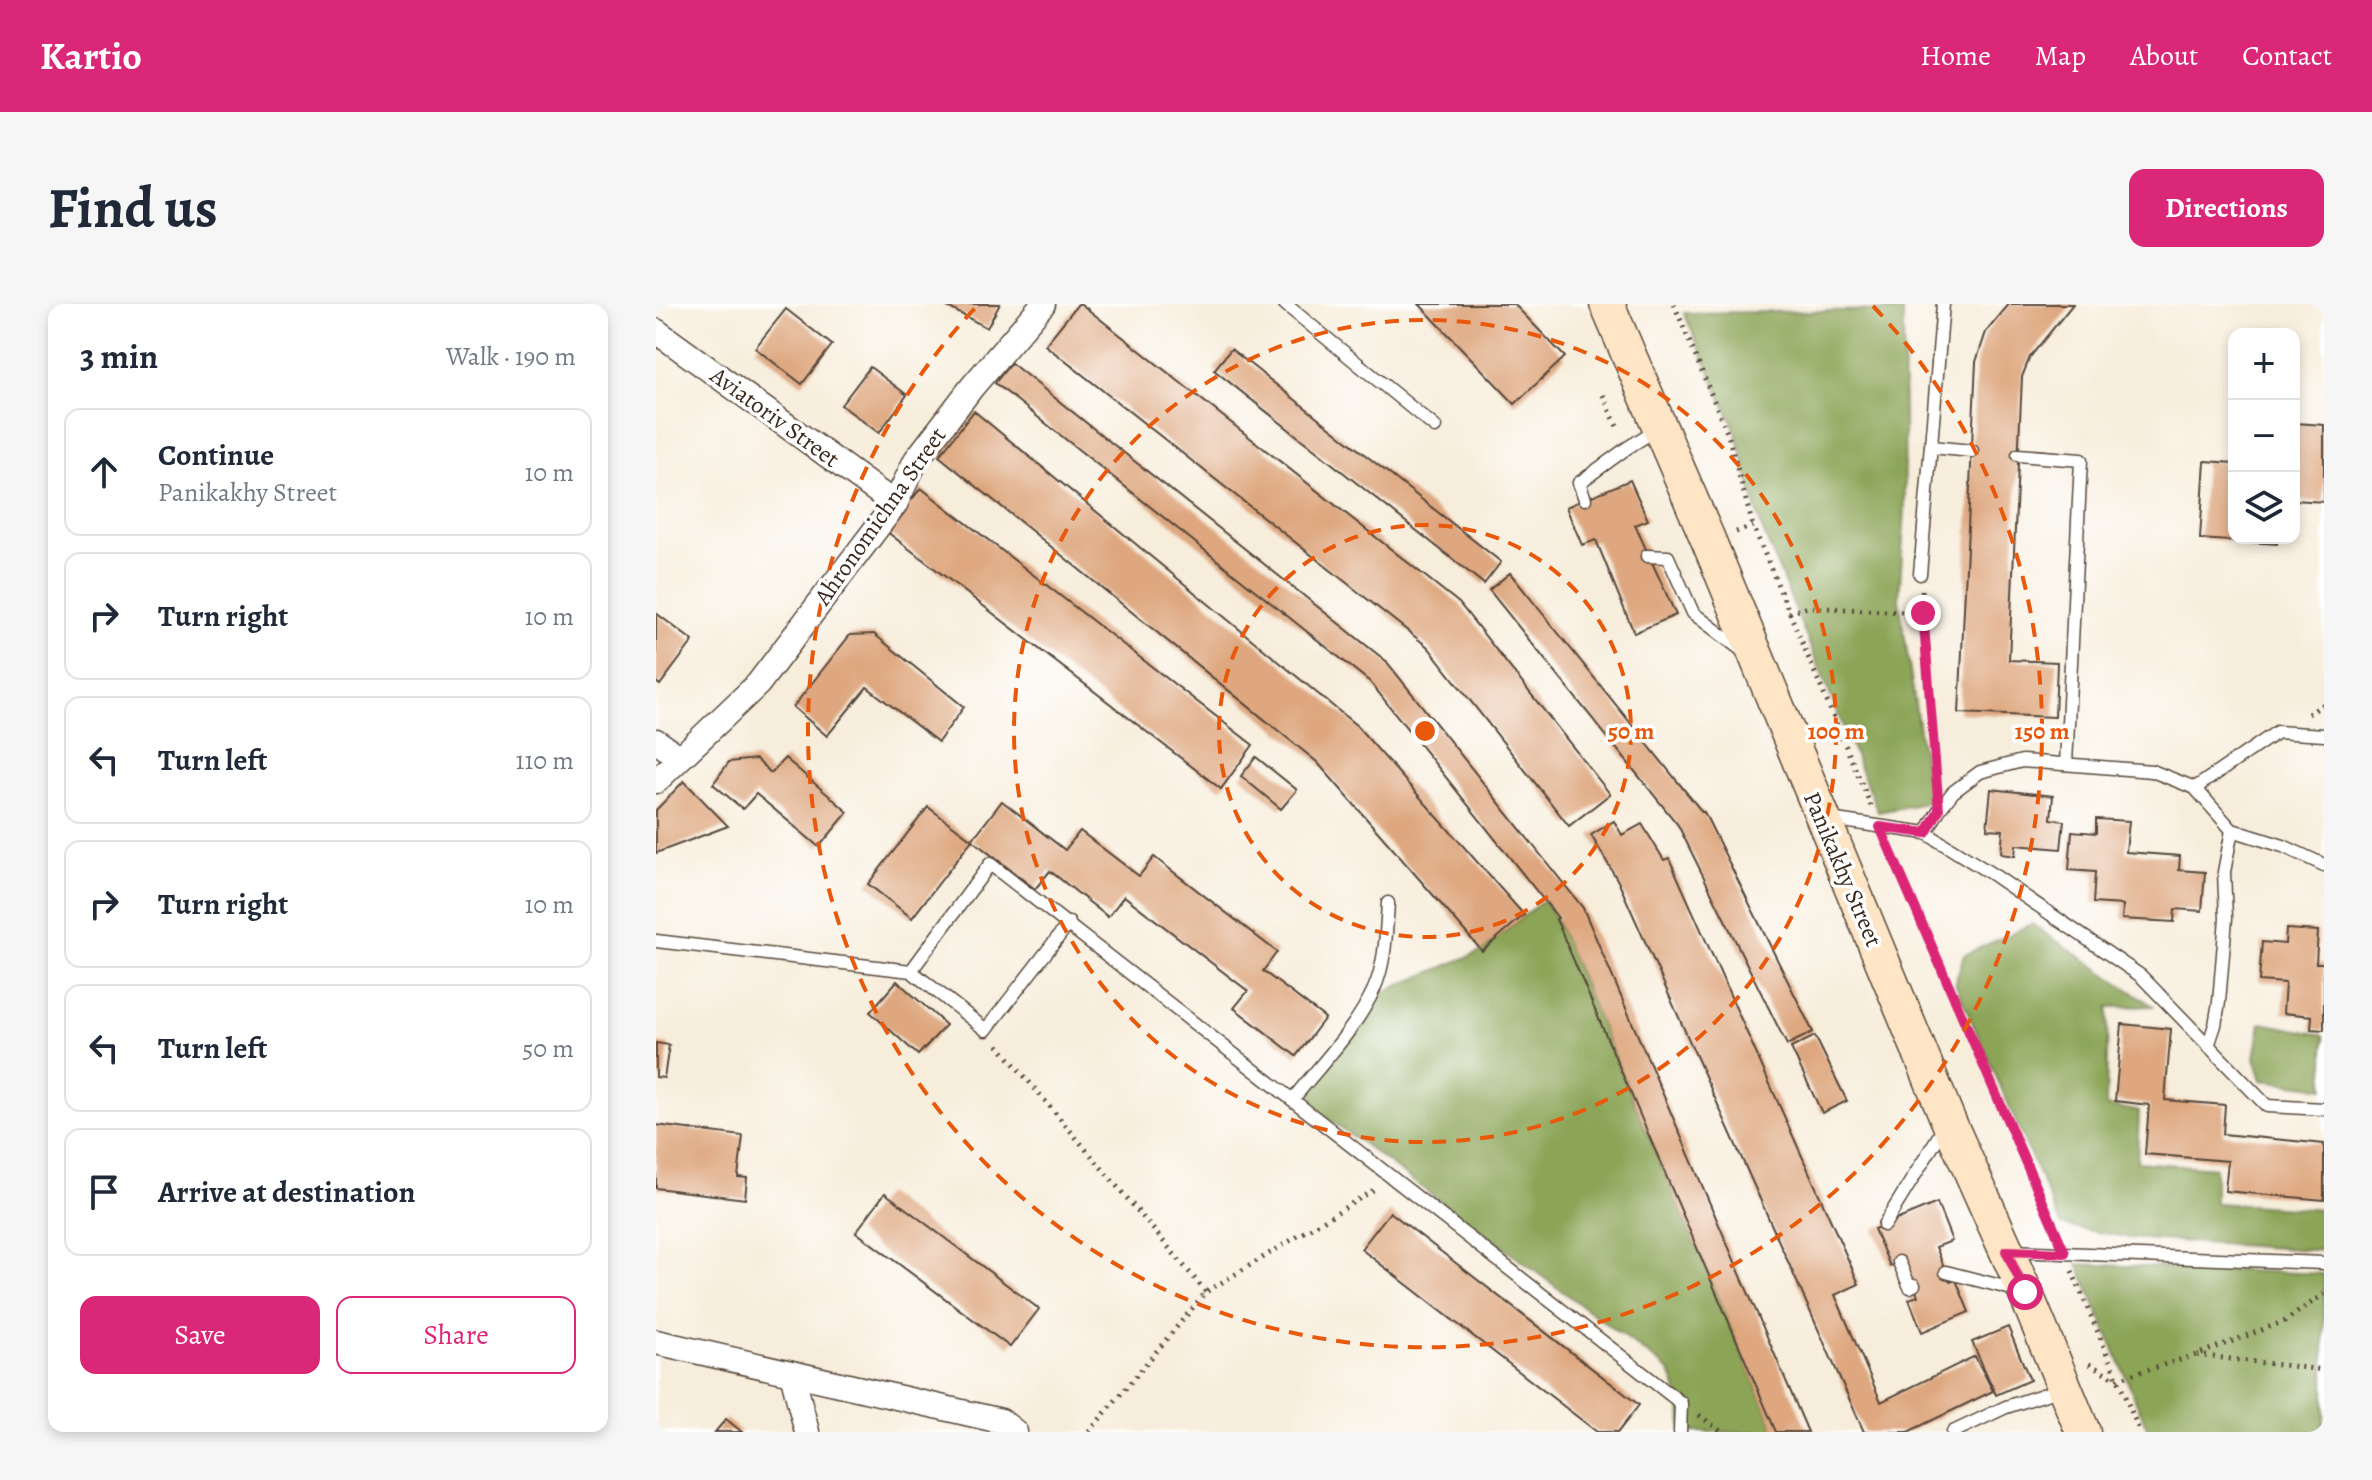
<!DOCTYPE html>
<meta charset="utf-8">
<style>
:root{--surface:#fff;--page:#f6f6f7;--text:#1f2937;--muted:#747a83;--line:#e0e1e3;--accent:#db2777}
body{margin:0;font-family:Alegreya,serif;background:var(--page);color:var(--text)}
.controls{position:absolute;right:24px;top:24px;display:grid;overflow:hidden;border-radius:16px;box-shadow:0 4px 12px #0003}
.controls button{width:72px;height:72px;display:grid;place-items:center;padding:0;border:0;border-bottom:2px solid var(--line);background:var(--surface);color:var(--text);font:40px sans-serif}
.stop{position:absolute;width:24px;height:24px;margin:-18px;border:6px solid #db2777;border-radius:50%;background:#fff}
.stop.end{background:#db2777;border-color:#fff;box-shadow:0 2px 8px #0008}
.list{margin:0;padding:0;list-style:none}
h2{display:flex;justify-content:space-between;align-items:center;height:104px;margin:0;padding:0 32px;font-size:34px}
h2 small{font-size:26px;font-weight:400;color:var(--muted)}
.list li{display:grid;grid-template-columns:52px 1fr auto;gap:24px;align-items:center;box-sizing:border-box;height:128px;margin:0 16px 16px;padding:0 16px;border:2px solid var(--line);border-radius:16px}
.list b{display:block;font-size:30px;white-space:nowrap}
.list p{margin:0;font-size:26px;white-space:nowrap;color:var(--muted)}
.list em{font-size:26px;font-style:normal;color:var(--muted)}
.actions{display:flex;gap:16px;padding:24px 32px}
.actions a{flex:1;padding:18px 0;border:2px solid var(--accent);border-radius:16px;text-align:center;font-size:28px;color:var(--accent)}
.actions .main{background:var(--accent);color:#fff}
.icon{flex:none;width:44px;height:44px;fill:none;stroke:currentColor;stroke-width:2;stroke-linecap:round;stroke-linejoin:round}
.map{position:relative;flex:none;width:1668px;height:1128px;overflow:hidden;border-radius:16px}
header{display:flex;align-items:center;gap:48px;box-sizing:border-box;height:112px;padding:0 40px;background:var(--accent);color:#fff}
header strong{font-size:38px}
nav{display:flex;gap:44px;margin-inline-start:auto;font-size:28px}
.intro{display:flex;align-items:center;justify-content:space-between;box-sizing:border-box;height:192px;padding:0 48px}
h1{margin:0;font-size:56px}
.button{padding:20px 36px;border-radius:16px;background:var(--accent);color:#fff;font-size:28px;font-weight:700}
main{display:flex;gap:48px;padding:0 48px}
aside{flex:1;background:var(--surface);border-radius:16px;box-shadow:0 4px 12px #0003}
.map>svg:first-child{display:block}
</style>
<header>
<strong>Kartio</strong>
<nav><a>Home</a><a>Map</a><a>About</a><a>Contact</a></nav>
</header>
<div class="intro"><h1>Find us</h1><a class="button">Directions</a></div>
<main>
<aside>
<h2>3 min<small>Walk · 190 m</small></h2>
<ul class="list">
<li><svg class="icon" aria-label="ahead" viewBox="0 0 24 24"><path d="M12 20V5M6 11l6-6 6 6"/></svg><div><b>Continue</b><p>Panikakhy Street</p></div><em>10 m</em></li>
<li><svg class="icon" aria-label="right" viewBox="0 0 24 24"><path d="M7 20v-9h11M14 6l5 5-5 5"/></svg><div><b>Turn right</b></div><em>10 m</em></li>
<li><svg class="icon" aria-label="left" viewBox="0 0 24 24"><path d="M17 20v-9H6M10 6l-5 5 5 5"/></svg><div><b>Turn left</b></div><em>110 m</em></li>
<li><svg class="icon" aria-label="right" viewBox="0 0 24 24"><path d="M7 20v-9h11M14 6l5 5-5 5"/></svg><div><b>Turn right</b></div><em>10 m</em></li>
<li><svg class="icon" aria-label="left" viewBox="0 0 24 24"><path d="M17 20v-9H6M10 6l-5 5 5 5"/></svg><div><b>Turn left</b></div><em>50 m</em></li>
<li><svg class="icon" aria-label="arrive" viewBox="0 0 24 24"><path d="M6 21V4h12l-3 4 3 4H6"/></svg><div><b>Arrive at destination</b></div></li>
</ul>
<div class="actions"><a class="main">Save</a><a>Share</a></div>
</aside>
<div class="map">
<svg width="1668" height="1128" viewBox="0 0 1668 1128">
<rect width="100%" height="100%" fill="#fff"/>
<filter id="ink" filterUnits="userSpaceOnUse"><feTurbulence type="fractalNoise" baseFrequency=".0125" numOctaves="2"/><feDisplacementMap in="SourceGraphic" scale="16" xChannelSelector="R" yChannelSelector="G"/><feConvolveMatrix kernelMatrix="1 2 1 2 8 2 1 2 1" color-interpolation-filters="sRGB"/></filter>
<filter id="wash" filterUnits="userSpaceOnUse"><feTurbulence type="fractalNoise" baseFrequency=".006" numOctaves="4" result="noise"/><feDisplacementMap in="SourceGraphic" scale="32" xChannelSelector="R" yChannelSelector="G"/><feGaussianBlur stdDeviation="1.8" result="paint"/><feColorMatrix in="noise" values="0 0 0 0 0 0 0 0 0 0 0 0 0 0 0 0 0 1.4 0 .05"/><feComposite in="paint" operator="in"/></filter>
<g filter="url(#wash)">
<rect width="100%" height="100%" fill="#f7eddb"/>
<g fill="#8ba456" stroke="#63673a" stroke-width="2">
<path d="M1247,6L1249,205L1243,296L1274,498L1222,508L1105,222L1080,127L1028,9Z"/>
<path d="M887,596L900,616L1120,1128H1026L1025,1099L1014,1067L645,794L707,720L725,689L826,647Z"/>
<path d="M1376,620L1497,702L1452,703L1450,802L1483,807L1481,858L1559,864V899L1668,906V947L1474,934L1405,921L1299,679L1308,651Z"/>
<path d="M1605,719L1668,731V784L1606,776L1599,754Z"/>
<path d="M1422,960L1668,970V1128H1493Z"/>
</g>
<g id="blocks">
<g fill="#dea77f">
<path d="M286,0H344L331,24Z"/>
<path d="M422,0H425L803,299L954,490L913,522L772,343L389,41Z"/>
<path d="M763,0H858L909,53L859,100Z"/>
<path d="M1353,0H1417L1374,53L1366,73L1353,356L1401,358L1399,413L1303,409L1320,58L1330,28Z"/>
<path d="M130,5L176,41L146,80L99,44Z"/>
<path d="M575,45L845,258L828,280L558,66Z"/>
<path d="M355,59L730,357L927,604L1152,1128H1120L900,615L902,614L714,378L339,79Z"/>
<path d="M214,63L251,91L223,129L185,101Z"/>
<path d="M318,107L701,422L868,611L826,647L661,458L283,152Z"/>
<path d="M1638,119L1668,121V198L1638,196Z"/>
<path d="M1549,157L1578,159V234H1622L1621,240L1544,235Z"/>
<path d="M974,176L992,216L979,221L1020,311L978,329L940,236L926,241L910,203Z"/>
<path d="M265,184L597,441L565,485L230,227Z"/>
<path d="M854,269L1046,508H1048L1157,728L1131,741L1022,521L833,286Z"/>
<path d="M0,309L37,337L4,381L0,378Z"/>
<path d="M218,330L308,403L282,438L211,383L171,432L137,403L194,331Z"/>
<path d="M600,453L641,486L625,505L585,472Z"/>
<path d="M129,454L192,508L163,543L100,490L87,505L57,480L73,458L100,455L115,469Z"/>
<path d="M28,477L72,522L0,549V506Z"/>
<path d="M1335,485L1397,492L1395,515L1408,517L1405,545L1360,541L1359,552L1345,550L1347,526L1331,525Z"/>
<path d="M346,497L409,546L424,527L483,572L498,553L621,648L607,667L669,714L640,752L578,704L592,687L468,592L452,613L394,567L379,585L316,536Z"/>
<path d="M272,503L316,536L256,614L212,580Z"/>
<path d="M1440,515L1473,517L1470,548L1524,552L1523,566L1549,568L1546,607L1519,605L1518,618L1466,615L1467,601L1437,599L1439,568L1413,566L1416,527L1440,529Z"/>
<path d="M958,517L966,531L986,520L1008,556L1013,554L1203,980L1179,991L1225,1098L1319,1052L1337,1087L1252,1128H1208L962,577L935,531Z"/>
<path d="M1630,625L1662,627L1660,659H1668V726L1655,725L1656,712L1627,709L1629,679L1603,677L1606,638L1629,640Z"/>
<path d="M241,677L290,721L262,751L214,708Z"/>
<path d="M1466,720L1515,725L1509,796L1569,801L1567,830L1668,840V896L1569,887L1572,857L1489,850L1493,801L1459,797Z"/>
<path d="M1159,732L1191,797L1166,809L1135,744Z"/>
<path d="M0,739L13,741L8,774L0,773Z"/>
<path d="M0,821L87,832L82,873L91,874L89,895L0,884Z"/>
<path d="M229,889L383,1005L354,1043L200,928Z"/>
<path d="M1281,899L1296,937L1280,943L1294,978L1300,976L1313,1008L1266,1028L1253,995L1262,992L1248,957L1234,962L1218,925Z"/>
<path d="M734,908L983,1101L962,1128H941L705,945Z"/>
<path d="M1352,1023L1374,1076L1340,1091L1316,1038Z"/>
<path d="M70,1115L86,1128H59Z"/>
</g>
</g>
</g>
<g filter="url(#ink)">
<use href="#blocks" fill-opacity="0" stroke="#57473a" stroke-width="2"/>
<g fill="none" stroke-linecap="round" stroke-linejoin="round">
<defs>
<g id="lane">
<path d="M629,0L779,123"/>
<path d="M1275,143L1316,147"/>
<path d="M1362,151L1425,156L1410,460"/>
<path d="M929,195L923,179L971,144L1001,125"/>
<path d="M991,252L1012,253L1037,309L1087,347"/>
<path d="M1264,270L1287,0"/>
<path d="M1539,484L1621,428L1668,431"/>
<path d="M1173,515L1270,529L1339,572L1485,672L1611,802L1668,805"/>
<path d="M1576,526L1627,542L1668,561"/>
<path d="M1270,529L1283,506L1297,488L1324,468L1366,457L1496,467L1539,484L1576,526L1568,568L1570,614L1563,698L1559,721L1552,742"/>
<path d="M0,637L255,667L330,726L413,619"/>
<path d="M255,667L334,560L1025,1099L1024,1128"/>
<path d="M637,795C665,760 700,725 718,685C730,658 730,627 732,599"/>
<path d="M1228,921L1289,822"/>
<path d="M1353,947L1668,959"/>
<path d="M1243,958L1254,983L1258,981"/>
<path d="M1290,968L1364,987"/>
<path d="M1297,1128L1350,1103L1405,1085"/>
</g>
<g id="street">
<path d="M0,27L239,200"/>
<path d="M0,437L23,453"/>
<path d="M0,477L102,380L239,200L260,156L316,83L387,0"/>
<path d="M0,1038L345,1117L359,1128"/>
<path d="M136,1069L151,1128"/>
</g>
<path id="secondary" d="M951,0L1053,238L1292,816L1369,988L1427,1128"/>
</defs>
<use href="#lane" stroke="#57473a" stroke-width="15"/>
<use href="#street" stroke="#57473a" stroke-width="27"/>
<use href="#secondary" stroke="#57473a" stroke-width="37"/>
<g stroke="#57473a" stroke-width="5" stroke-dasharray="2 6" stroke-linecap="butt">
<path d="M1018,0L1072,131L1097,222"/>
<path d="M947,91L963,127"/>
<path d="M1080,228L1097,222L1215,502"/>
<path d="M1266,286L1267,309"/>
<path d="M1133,309L1152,303L1267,309L1281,480"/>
<path d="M1652,410L1668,400"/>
<path d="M1232,541L1401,932"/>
<path d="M342,741L550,988"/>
<path d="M1416,967L1484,1128"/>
<path d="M1541,1051L1668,1066"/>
<path d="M1433,1060L1461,1075L1540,1051L1629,1017L1668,990"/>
<path d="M1043,1111L1066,1128"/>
<path d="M433,1128L550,988L721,884"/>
</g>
<use href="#lane" stroke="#fff" stroke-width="12"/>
<use href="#street" stroke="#fff" stroke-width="24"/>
<use href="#secondary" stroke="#fde5c5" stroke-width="34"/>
</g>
</g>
<g fill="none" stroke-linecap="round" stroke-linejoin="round" filter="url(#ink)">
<path stroke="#db2777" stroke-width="10" d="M1267,309L1283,506L1270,529L1224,523L1409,949L1350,947L1369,988"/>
</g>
<g fill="none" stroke="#e8590c" stroke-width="4" stroke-dasharray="14 10">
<circle cx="769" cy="427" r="206"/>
<circle cx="769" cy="427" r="411"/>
<path d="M1217 2A617 617 0 1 1 321 2"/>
</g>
<g text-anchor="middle" stroke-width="7" stroke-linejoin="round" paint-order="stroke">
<g font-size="24" fill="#3b2a1e" stroke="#fff">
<text transform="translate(119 113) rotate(36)" y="8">Aviatoriv Street</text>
<text transform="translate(224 212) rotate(-55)" y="8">Ahronomichna Street</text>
<text transform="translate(1187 565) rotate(67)" y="8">Panikakhy Street</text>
</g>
</g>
<circle cx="769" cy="427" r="12" fill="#e8590c" stroke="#fff" stroke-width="4"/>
<g font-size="24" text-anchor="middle" font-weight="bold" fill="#e8590c" stroke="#fff" stroke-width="7" stroke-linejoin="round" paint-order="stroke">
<text x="975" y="435">50 m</text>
<text x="1180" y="435">100 m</text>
<text x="1386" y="435">150 m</text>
</g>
</svg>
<div class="controls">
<button>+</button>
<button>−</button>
<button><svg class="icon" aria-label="layers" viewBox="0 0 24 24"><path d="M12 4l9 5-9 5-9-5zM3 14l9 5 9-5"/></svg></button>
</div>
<div class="stop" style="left:1369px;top:988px"></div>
<div class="stop end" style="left:1267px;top:309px"></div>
</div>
</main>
